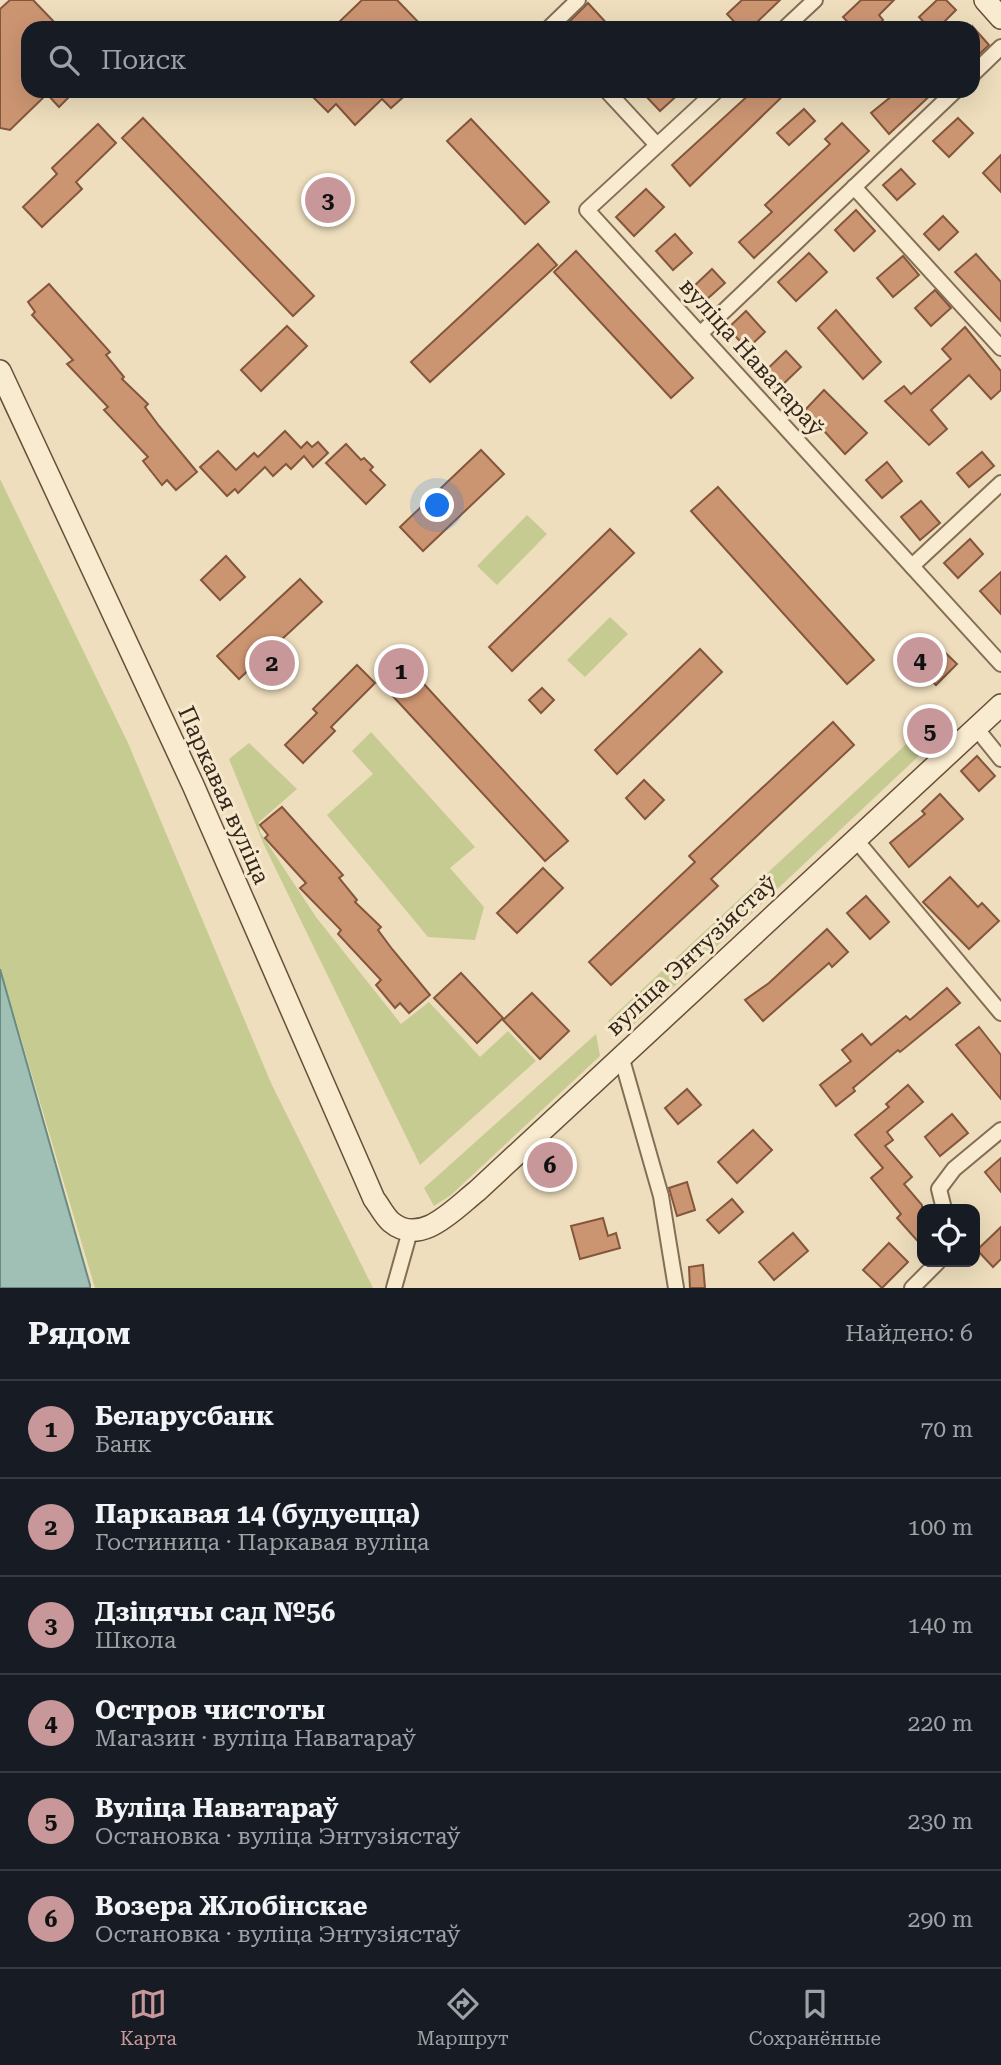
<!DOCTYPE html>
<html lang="ru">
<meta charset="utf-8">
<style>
:root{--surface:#171b24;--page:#242831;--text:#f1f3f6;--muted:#9ea1a6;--line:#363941;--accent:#c7979a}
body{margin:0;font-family:"Roboto Serif",serif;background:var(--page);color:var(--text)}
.controls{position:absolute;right:21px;bottom:21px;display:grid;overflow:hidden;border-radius:14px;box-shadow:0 7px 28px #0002}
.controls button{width:63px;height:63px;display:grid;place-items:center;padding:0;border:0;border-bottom:2px solid var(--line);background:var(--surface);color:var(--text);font:35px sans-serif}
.you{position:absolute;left:438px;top:506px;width:24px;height:24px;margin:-18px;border:5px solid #fff;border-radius:50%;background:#1a73e8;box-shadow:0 0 0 10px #1a73e833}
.badge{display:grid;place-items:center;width:46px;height:46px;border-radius:50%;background:var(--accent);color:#111;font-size:23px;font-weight:700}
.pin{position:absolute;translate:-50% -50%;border:4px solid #fff;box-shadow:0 2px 7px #0006}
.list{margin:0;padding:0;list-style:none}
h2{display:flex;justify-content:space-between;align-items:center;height:91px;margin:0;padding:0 28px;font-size:30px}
h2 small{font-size:23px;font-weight:400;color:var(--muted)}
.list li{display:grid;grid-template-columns:46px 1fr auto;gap:21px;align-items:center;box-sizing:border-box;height:98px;padding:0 28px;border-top:2px solid var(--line)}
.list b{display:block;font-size:26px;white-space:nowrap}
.list p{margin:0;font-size:23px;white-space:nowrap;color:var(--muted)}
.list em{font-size:23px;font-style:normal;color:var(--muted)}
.icon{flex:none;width:38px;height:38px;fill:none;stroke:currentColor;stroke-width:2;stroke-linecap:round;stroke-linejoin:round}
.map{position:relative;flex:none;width:1001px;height:1288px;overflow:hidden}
.search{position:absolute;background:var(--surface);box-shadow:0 7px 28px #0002;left:21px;right:21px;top:21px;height:77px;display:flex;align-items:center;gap:18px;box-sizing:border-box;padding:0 24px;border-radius:21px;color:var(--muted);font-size:26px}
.sheet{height:679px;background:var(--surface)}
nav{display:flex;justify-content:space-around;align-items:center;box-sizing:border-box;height:98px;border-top:2px solid var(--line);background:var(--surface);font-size:19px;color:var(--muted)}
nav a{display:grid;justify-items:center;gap:4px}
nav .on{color:var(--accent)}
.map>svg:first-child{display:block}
</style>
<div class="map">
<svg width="1001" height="1288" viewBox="0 0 1001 1288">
<rect width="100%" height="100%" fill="#eedebd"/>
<g fill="#c6cb91">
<path d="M0,479L128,743L271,1083L373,1288H95L0,967Z"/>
<path d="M527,515L547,534L497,585L477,566Z"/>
<path d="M610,617L628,634L585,677L567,660Z"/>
<path d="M371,732L475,847L450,868L484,907L475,940L428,937L327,815L373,774L352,751Z"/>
<path d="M915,736L925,750L632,1026C622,1028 615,1029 608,1021Z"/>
<path d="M249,743L297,789L259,822L260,832L316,917L401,1024L429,1002L480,1057L508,1031L536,1061L420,1165L264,845L229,759Z"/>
<path d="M596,1034L600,1056L451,1195L434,1206L424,1188Z"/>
</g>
<path fill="#a0bfb5" stroke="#688c82" stroke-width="2" d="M0,969L90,1285V1288H0Z"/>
<g fill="#cc9572" stroke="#84563c" stroke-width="2">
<path d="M10,0H33L60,28H28V91H75L59,107L47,94L10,130L0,128V9Z"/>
<path d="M362,0H397L424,28H333Z"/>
<path d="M742,0H780L751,28H740L727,14Z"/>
<path d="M861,0H894L879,15L883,20L875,28H853L843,17Z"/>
<path d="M937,0H946L956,10L938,28H929L919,17Z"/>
<path d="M588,3L611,28H576L570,21Z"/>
<path d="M973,27L989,45L973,60Z"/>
<path d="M307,91H410L391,108L382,99L355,125L336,104L328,112Z"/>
<path d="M641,91H682L660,111Z"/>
<path d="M753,91H788L690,186L672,165Z"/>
<path d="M898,91H935L889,134L871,113Z"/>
<path d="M804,109L815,121L789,145L777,133Z"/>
<path d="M143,118L314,296L293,316L122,138Z"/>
<path d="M958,118L973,133L949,157L933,141Z"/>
<path d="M471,119L549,202L525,224L447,141Z"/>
<path d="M842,123L869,151L754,258L739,242L772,212L765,205L830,144L825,139Z"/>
<path d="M98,124L116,143L76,182L82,189L42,227L23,207L57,174L52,168Z"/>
<path d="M1001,155V192L983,173Z"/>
<path d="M901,169L915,184L897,200L883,185Z"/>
<path d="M646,189L664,207L634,236L616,217Z"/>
<path d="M856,210L875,231L854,251L835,230Z"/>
<path d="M943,216L958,232L939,250L924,234Z"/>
<path d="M675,234L692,253L673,270L656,251Z"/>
<path d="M538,244L557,265L430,382L411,362Z"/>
<path d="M576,251L693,378L671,398L554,272Z"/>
<path d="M809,253L827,272L796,301L778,282Z"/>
<path d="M976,254L1001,282V321L955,272Z"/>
<path d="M903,256L919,275L893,297L877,278Z"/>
<path d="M712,269L725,283L706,300L693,287Z"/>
<path d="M49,284L110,352L106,355L124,377L122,379L148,404L145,407L159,426L197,472L176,490L167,480L162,485L143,461L148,457L104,410L108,407L67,364L73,360L32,315L35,312L28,302Z"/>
<path d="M935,290L951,308L931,326L915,308Z"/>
<path d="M836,310L881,362L863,379L818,328Z"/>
<path d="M746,311L765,332L747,349L728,328Z"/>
<path d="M287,326L307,346L261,391L241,370Z"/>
<path d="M965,327L1001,371V390L991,399L969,375L931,410L947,429L929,445L885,401L904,386L911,394L951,359L942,349Z"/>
<path d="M786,351L801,367L775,392L760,376Z"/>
<path d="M824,390L867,433L845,454L805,410Z"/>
<path d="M285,431L301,448L307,442L312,447L318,442L328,453L313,467L304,456L291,469L286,464L273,476L265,467L238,493L235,489L227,496L200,467L218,451L236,470L254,453L258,457Z"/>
<path d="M346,444L361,460L364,458L373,467L370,470L385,485L366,504L326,463Z"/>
<path d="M481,450L504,474L423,551L400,527Z"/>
<path d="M982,452L994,466L969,487L957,473Z"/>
<path d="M887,462L902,481L882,498L866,480Z"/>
<path d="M718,487L874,660L847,684L691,511Z"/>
<path d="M921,501L940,523L920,540L901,517Z"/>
<path d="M610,529L634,553L512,671L489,647Z"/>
<path d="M970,539L983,554L958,578L944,563Z"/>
<path d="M226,556L245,577L220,600L201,580Z"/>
<path d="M1001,572V614L980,591Z"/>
<path d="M300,579L322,602L239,679L217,656Z"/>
<path d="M932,640L957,664L936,685L912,661Z"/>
<path d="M700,649L722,672L617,774L595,750Z"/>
<path d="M401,659L568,841L545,861L378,680Z"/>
<path d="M357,665L375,683L331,727L335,731L303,763L285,745L317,713L313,709Z"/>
<path d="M542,688L554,700L541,713L529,700Z"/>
<path d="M833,722L854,745L711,879L718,886L611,985L589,962L695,862L689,856Z"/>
<path d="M977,756L995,776L979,791L961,771Z"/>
<path d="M644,780L664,800L645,819L626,798Z"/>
<path d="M940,794L963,819L909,867L890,843L925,814L922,811Z"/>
<path d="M282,807L343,875L339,878L357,900L355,902L381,927L378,930L392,949L430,995L409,1013L400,1003L395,1008L376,985L381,980L338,934L341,930L300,888L306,883L265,838L268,835L260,825Z"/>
<path d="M543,868L563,888L517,933L497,913Z"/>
<path d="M950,877L978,907L982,903L999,921L969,949L923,902Z"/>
<path d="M866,896L889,922L870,939L847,913Z"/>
<path d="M827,929L848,952L832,967L829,963L763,1021L745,1000L769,983Z"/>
<path d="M461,973L503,1018L477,1043L434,998Z"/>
<path d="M947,988L960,1003L900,1052L898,1050L853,1088L855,1091L836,1106L820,1085L851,1061L842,1050L862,1034L871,1045L906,1016L910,1020Z"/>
<path d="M532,993L569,1031L540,1059L503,1020Z"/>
<path d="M979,1027L1001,1055V1099L956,1045Z"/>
<path d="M908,1085L923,1102L887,1132L893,1140L885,1146L912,1177L904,1184L922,1205V1246L897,1218L901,1214L871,1178L883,1168L855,1135L889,1107L886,1104Z"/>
<path d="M687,1089L701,1105L678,1124L665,1108Z"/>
<path d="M952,1114L968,1133L940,1156L925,1137Z"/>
<path d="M753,1130L772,1150L737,1183L718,1162Z"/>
<path d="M1001,1158V1192L985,1172Z"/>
<path d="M687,1182L695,1210L677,1216L669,1188Z"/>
<path d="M732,1199L743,1212L719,1233L707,1220Z"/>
<path d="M603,1218L608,1236L616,1233L620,1248L580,1259L571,1226Z"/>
<path d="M1001,1227V1259L993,1267L977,1250Z"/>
<path d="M793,1233L808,1251L774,1280L759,1262Z"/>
<path d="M889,1243L908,1262L882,1288L863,1270Z"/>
<path d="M703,1265L705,1288H690L689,1267Z"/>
</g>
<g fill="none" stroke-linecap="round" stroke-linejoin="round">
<defs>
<g id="street">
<path d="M549,28L578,0"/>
<path d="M785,28L815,0"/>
<path d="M973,74L1001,47"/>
<path d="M607,91L657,145"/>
<path d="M716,91L587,210L1001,664"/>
<path d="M854,187L1001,348"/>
<path d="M700,334L955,91"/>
<path d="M912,566L1001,483"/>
<path d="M976,728L1001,759"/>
<path d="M856,840L1001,1013"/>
<path d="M621,1056L661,1196L676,1288"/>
<path d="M944,1209L939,1189L954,1169L1001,1130"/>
<path d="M394,1288L410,1231"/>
<path d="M912,1288L938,1262"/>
</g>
<g id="secondary">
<path d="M985,0L1001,18"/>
<path d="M0,371L193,785L374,1199C379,1205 384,1216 391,1222C421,1247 454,1209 477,1191L1001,705"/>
</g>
</defs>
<use href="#street" stroke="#856e56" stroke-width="18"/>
<use href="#secondary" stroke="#674f39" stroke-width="24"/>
<use href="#street" stroke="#f9ebcf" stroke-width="14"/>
<use href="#secondary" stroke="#f9ebcf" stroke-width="21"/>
</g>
<g text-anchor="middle" stroke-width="6" stroke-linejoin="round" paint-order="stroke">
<g font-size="23" fill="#34261b" stroke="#f5e8cc">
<text transform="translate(752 357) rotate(48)" y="8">вуліца Наватараў</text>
<text transform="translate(224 795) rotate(66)" y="8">Паркавая вуліца</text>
<text transform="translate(691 955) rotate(-43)" y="8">вуліца Энтузіястаў</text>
</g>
</g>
</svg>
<div class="controls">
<button><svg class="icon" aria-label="locate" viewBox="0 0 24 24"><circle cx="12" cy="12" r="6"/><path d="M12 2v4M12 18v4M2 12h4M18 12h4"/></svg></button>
</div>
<div class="you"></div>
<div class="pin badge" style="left:401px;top:671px">1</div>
<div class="pin badge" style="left:272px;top:663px">2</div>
<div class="pin badge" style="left:328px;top:200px">3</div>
<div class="pin badge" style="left:920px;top:660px">4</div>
<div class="pin badge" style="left:930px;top:731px">5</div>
<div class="pin badge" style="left:550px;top:1165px">6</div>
<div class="search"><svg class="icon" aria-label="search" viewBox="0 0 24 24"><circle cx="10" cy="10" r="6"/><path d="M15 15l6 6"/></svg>Поиск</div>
</div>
<section class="sheet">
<h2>Рядом<small>Найдено: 6</small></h2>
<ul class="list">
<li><span class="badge">1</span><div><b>Беларусбанк</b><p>Банк</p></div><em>70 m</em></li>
<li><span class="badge">2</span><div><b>Паркавая 14 (будуецца)</b><p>Гостиница · Паркавая вуліца</p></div><em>100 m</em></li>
<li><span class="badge">3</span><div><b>Дзіцячы сад №56</b><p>Школа</p></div><em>140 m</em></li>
<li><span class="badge">4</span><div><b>Остров чистоты</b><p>Магазин · вуліца Наватараў</p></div><em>220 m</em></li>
<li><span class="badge">5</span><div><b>Вуліца Наватараў</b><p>Остановка · вуліца Энтузіястаў</p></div><em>230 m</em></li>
<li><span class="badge">6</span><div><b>Возера Жлобінскае</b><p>Остановка · вуліца Энтузіястаў</p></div><em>290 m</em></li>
</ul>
</section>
<nav>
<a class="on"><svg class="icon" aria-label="map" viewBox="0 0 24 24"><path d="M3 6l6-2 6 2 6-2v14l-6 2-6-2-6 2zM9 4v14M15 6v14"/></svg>Карта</a>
<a><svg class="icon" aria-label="directions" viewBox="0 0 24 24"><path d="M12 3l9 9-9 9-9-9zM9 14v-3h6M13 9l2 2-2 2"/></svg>Маршрут</a>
<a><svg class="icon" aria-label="saved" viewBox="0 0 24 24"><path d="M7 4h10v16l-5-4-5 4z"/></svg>Сохранённые</a>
</nav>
